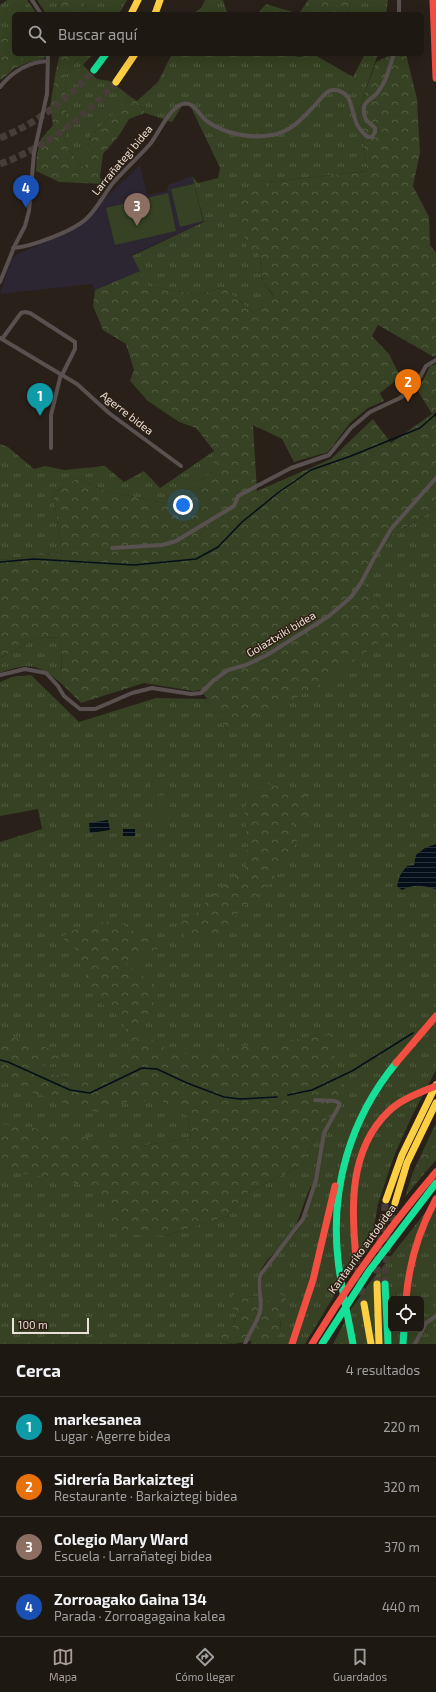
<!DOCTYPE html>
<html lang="es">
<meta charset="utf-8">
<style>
:root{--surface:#1e1813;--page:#2b2521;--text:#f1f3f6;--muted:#a1a0a0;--line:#3c3733;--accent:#a79d95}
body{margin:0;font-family:"Exo 2",sans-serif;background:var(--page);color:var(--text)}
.controls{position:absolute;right:12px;bottom:12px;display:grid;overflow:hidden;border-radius:6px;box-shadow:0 4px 16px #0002}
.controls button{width:36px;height:36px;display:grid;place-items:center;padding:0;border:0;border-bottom:1px solid var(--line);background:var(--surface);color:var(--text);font:20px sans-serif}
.scale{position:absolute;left:12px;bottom:10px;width:77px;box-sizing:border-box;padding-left:4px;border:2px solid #ebe0d8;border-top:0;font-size:11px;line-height:14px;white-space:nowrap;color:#ebe0d8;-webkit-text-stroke:3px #2e1f13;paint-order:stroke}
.you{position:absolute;left:183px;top:505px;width:14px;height:14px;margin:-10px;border:3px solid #fff;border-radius:50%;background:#1a73e8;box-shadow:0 0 0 6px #1a73e833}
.badge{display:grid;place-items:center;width:26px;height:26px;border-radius:50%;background:var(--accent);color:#fff;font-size:13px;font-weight:700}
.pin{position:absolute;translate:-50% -33px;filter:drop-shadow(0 1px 2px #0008)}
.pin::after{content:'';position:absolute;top:21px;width:14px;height:12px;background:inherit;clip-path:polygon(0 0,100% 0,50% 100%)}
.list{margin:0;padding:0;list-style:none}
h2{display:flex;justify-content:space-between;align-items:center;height:52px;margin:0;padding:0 16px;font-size:17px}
h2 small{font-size:13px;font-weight:400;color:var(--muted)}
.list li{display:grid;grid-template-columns:26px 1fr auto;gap:12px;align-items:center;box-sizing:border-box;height:60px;padding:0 16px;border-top:1px solid var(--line)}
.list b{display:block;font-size:15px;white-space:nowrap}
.list p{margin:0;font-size:13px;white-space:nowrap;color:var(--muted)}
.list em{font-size:13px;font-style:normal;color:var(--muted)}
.icon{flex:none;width:22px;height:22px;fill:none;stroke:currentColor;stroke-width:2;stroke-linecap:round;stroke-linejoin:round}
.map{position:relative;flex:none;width:436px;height:1344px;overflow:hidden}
.search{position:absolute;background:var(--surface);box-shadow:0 4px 16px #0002;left:12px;right:12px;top:12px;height:44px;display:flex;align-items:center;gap:10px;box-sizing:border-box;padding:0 14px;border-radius:6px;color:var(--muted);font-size:15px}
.sheet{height:292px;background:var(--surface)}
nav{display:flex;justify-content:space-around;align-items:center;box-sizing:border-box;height:56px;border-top:1px solid var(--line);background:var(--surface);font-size:11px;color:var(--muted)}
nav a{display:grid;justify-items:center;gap:2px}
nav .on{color:var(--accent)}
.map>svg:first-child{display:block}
</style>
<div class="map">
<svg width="436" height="1344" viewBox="0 0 436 1344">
<defs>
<pattern id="grass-tufts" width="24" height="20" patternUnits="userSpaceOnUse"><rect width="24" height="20" fill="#364223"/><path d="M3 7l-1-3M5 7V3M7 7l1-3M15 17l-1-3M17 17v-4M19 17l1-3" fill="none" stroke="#535d42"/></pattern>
<pattern id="forest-crowns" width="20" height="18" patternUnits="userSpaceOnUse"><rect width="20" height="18" fill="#364223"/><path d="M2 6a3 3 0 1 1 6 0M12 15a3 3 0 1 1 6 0" fill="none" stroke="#535d42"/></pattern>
<pattern id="water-rules" width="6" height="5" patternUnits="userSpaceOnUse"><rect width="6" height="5" fill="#040f1a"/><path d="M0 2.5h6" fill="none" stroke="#29323b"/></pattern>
</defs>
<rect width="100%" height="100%" fill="#282019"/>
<path fill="#2c2532" d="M140,165L147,195L167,191L168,185L192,176L204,222L132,255L140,271L95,290L92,284L0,294L9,266L12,259L16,255L59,236L90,217L107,196Z"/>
<g fill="url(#grass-tufts)" fill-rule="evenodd">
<path d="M7,0H27L37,14H14V46L7,38L0,37V5Z"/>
<path d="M37,0H60L57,14H46Z"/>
<path d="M84,0H127L119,14H90L84,4Z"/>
<path d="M205,0H223L227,12L230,14H192L201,8Z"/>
<path d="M352,0H388L386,14H346Z"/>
<path d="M20,54H46V57L43,59L27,63Z"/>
<path d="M82,54H93L83,65L97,79L110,81L131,97L90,136L84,168L65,145L66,116L65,76Z"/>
<path d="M172,54H293L298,57L315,55L353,77L364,56L361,54H378L358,112L367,171L269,182L259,250L263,282L273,296L254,313L223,287L199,295L148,286L132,256L204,222L192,176L198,183L218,178L220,168L190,105L182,106L172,122L145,113L137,101L158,82Z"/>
<path d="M0,444L8,447L34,469L45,466L64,470L105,466L124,482L144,471L160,488L214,451V470L170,504L104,491L78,478L53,493L62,553L0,560Z"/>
<path d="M436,509V1070L412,1116L394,1156L378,1204L371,1245L334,1296L305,1344H271C290,1324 280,1316 262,1300L261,1285L264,1272L300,1227L315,1188L311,1186C304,1200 301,1215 294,1229C281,1254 251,1262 258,1296L246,1297L237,1313L232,1330L222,1341L232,1344H0V842L42,829L38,809L0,816V682L12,677L31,675L79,722L156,698L207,699L227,730L401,627L360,580L380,543ZM188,1117L316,1135L302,1165L245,1194L228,1216L164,1236L141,1146L191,1138Z"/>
<path d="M39,637L61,638L62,684C38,664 30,662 0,673V658Z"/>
<path d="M436,1142V1160L424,1174L431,1151Z"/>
<path d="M436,1199V1344H333L352,1308L368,1285ZM391,1299H421V1329H391Z"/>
</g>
<g fill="url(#forest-crowns)">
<path d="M60,0H84V4L90,14H57Z"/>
<path d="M308,0H352L346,14H257L266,4L299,14Z"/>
<path d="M0,37L7,38L14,46V54H20L27,63L15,68L1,80L0,79Z"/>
<path d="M60,54H82L65,76L66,116L65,145L84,168L90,136L131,97L137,101L145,113L129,119L118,137L103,154L100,177L103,184L59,182L36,171L37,154L41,139L53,125L50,107L56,70Z"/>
<path d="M393,54H406L417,99L420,153L413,186L429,217L430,245L436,253V355L434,357L378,325L372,336L389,354L399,374L394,382L380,393L384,401L368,408L350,423L328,452L294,462L282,439L253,425L257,491L331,459L373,419L391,443L432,414L418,391L430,366L436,364V412L433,414L436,418V509L380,543L360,580L401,627L314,689L227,730L201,690L193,691L144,683L81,703L62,684L61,638L39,637L0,658V560L62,553L53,493L78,478L104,491L170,504L214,470V451L196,428L179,422L148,401L130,381L134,370L126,344L103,330L93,306L95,290L140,271L149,286L199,295L223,287L254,313L273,295L263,282L259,250L247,249L237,201L269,182L367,171L358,112L376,62Z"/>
<path d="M262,782L307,795L309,816L292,819L297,842L264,892L244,906L216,938L185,937L174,920L191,919L215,892L245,870L248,847L244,808Z"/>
<path d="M116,921L162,947L125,963L156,986L151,1018L139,1031L175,1055L330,1035L343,1094L316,1135L302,1165L245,1194L228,1216L164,1236L109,1234V1200L76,1183L0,1169V1124L27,1127L141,1146L191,1138L188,1117L162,1101H128L104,1114L72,1106L8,1084L0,1079V1033L45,1047L61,1054L56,1063L42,1066L38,1073L110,1081L131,1045L122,1019L95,999L77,950L61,937L86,924Z"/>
<path d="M436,1123V1142L431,1151L424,1174L405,1197L413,1172Z"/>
<path d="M235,1292L246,1297L258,1296L266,1303L275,1292L287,1297L278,1314C283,1329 282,1332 271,1344H251V1341L233,1344L222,1341V1331L232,1330L237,1313L228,1303Z"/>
</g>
<g fill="#364223">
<path d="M194,184L203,221L180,227L171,189Z"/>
<path d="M168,193L176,231L115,245L106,208Z"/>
<path d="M167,777L169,792L161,793L159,778Z"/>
<path d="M158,778L159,793L151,794L150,779Z"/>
<path d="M169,795L172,823L157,824L155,796Z"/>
</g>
<g fill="url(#water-rules)">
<path d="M108,820L110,830L90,833L89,823Z"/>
<rect x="123" y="829" width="12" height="7"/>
<path d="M436,844V889C424,885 413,884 402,890L397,886L400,875L407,866L414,865L416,855L425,848Z"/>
</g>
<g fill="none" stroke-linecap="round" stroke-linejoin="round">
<g stroke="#040f1a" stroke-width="1.5">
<path d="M0,562L34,559L134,565L196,559L218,547L242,522L279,492L311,470L351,456L420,428L436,414"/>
<path d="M0,1060L8,1062L70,1090L90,1093L142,1068L157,1069L187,1083L224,1097L240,1099L277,1097"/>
<path d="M288,1095L312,1090L352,1071L413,1033"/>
</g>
<g stroke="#453d36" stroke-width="7" stroke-dasharray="7 3.5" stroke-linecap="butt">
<path d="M0,138C37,123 67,100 94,70"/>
<path d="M0,164C46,147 84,118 116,82"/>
<path d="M356,1257L364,1304"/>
<path d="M377,1284V1262L386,1200"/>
<path d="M385,1284L388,1240L395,1203"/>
</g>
<g stroke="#595150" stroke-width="4">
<path d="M32,0L41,14"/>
<path d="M399,14V0"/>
<path d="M0,87C12,72 29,62 48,61"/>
<path d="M13,248C31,247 73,231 86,219C97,209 104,194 113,183C125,169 139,157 151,143C159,132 169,110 180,105C193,98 199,116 208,122C226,134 251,139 272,135C291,132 304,117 316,104C320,99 324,94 329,91C336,88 344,92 348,97C355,111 352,126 368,137H372L375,132V128L366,120C358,99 373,102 380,89C387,80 390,65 394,54"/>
<path d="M0,282L15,245L25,226L29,211L34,153L47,94L48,54"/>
<path d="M0,338L77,384L109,413L181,466"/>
<path d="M2,339L21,313L25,312L30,313L75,342V349L62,375"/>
<path d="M51,448V415L61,374"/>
<path d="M112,548L162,545L176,541L234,506L238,496L291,468L329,455L351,428L370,412L400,398L414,388L426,366L436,360"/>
<path d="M0,675L25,669L46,673L58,686L64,696L80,709H95L132,693L152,688L191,694L201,693L213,681L228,670L246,665L267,655L329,616L351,597L361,583L373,560L391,529L436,478"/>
<path d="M245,1344C249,1333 257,1323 260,1312C263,1299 256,1286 261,1274L303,1219L316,1180L324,1133L339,1106V1103L335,1101L315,1100"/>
<path d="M415,1344L426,1323L436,1316"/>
</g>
<g stroke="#16e098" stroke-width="7">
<path d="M94,70L106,54"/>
<path d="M385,1284L388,1344"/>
<path d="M322,1344L369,1271L436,1183"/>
<path d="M353,1344C348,1316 341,1288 338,1260C330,1188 350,1119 396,1063"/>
<path d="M403,1344L404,1329"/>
</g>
<g stroke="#ffcf43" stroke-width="7">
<path d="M131,14L138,0"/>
<path d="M155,14L160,0"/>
<path d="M116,82L135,54"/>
<path d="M386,1200L402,1155L436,1085"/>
<path d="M395,1203L407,1163L436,1103"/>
<path d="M377,1284L379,1344"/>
<path d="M364,1304L371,1344"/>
</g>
<g stroke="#f24e42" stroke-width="7">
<path d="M433,0L436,78"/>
<path d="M396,1063L436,1016"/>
<path d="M356,1257C351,1208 349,1150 388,1112C401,1099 419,1093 436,1086"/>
<path d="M406,1299C409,1263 419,1230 436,1199"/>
<path d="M292,1344L313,1280L335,1186"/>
<path d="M312,1344C349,1283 390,1226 436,1172"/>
</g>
</g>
<g text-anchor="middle" stroke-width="3" stroke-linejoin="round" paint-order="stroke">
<g font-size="11" fill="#ebe0d8" stroke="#2e1f13">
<text transform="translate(122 160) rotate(-50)" y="4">Larrañategi bidea</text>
<text transform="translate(127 413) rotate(38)" y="4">Agerre bidea</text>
<text transform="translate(281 634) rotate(-31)" y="4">Goiaztxiki bidea</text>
<text transform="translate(362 1249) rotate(-54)" y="4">Kantauriko autobidea</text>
</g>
</g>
</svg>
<div class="controls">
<button><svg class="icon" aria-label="locate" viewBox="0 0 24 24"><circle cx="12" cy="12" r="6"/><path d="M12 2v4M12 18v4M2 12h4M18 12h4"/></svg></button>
</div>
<div class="scale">100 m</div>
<div class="you"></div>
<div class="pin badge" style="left:40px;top:416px;background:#0f9aa8">1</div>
<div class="pin badge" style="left:408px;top:402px;background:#e8710a">2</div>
<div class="pin badge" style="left:137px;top:226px;background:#8d6e63">3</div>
<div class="pin badge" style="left:26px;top:208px;background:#1a4fb4">4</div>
<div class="search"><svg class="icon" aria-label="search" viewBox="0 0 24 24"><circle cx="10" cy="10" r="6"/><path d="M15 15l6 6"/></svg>Buscar aquí</div>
</div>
<section class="sheet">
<h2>Cerca<small>4 resultados</small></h2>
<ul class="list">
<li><span class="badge" style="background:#0f9aa8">1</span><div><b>markesanea</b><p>Lugar · Agerre bidea</p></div><em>220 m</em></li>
<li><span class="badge" style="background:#e8710a">2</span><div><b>Sidrería Barkaiztegi</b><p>Restaurante · Barkaiztegi bidea</p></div><em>320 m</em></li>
<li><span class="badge" style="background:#8d6e63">3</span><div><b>Colegio Mary Ward</b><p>Escuela · Larrañategi bidea</p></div><em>370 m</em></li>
<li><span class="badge" style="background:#1a4fb4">4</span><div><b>Zorroagako Gaina 134</b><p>Parada · Zorroagagaina kalea</p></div><em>440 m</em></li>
</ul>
</section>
<nav>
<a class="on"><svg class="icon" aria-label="map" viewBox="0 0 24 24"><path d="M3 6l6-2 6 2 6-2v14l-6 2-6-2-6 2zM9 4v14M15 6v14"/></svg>Mapa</a>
<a><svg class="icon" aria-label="directions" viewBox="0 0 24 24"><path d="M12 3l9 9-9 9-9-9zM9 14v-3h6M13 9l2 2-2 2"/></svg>Cómo llegar</a>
<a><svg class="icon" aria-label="saved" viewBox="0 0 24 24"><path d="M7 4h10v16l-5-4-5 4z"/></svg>Guardados</a>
</nav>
